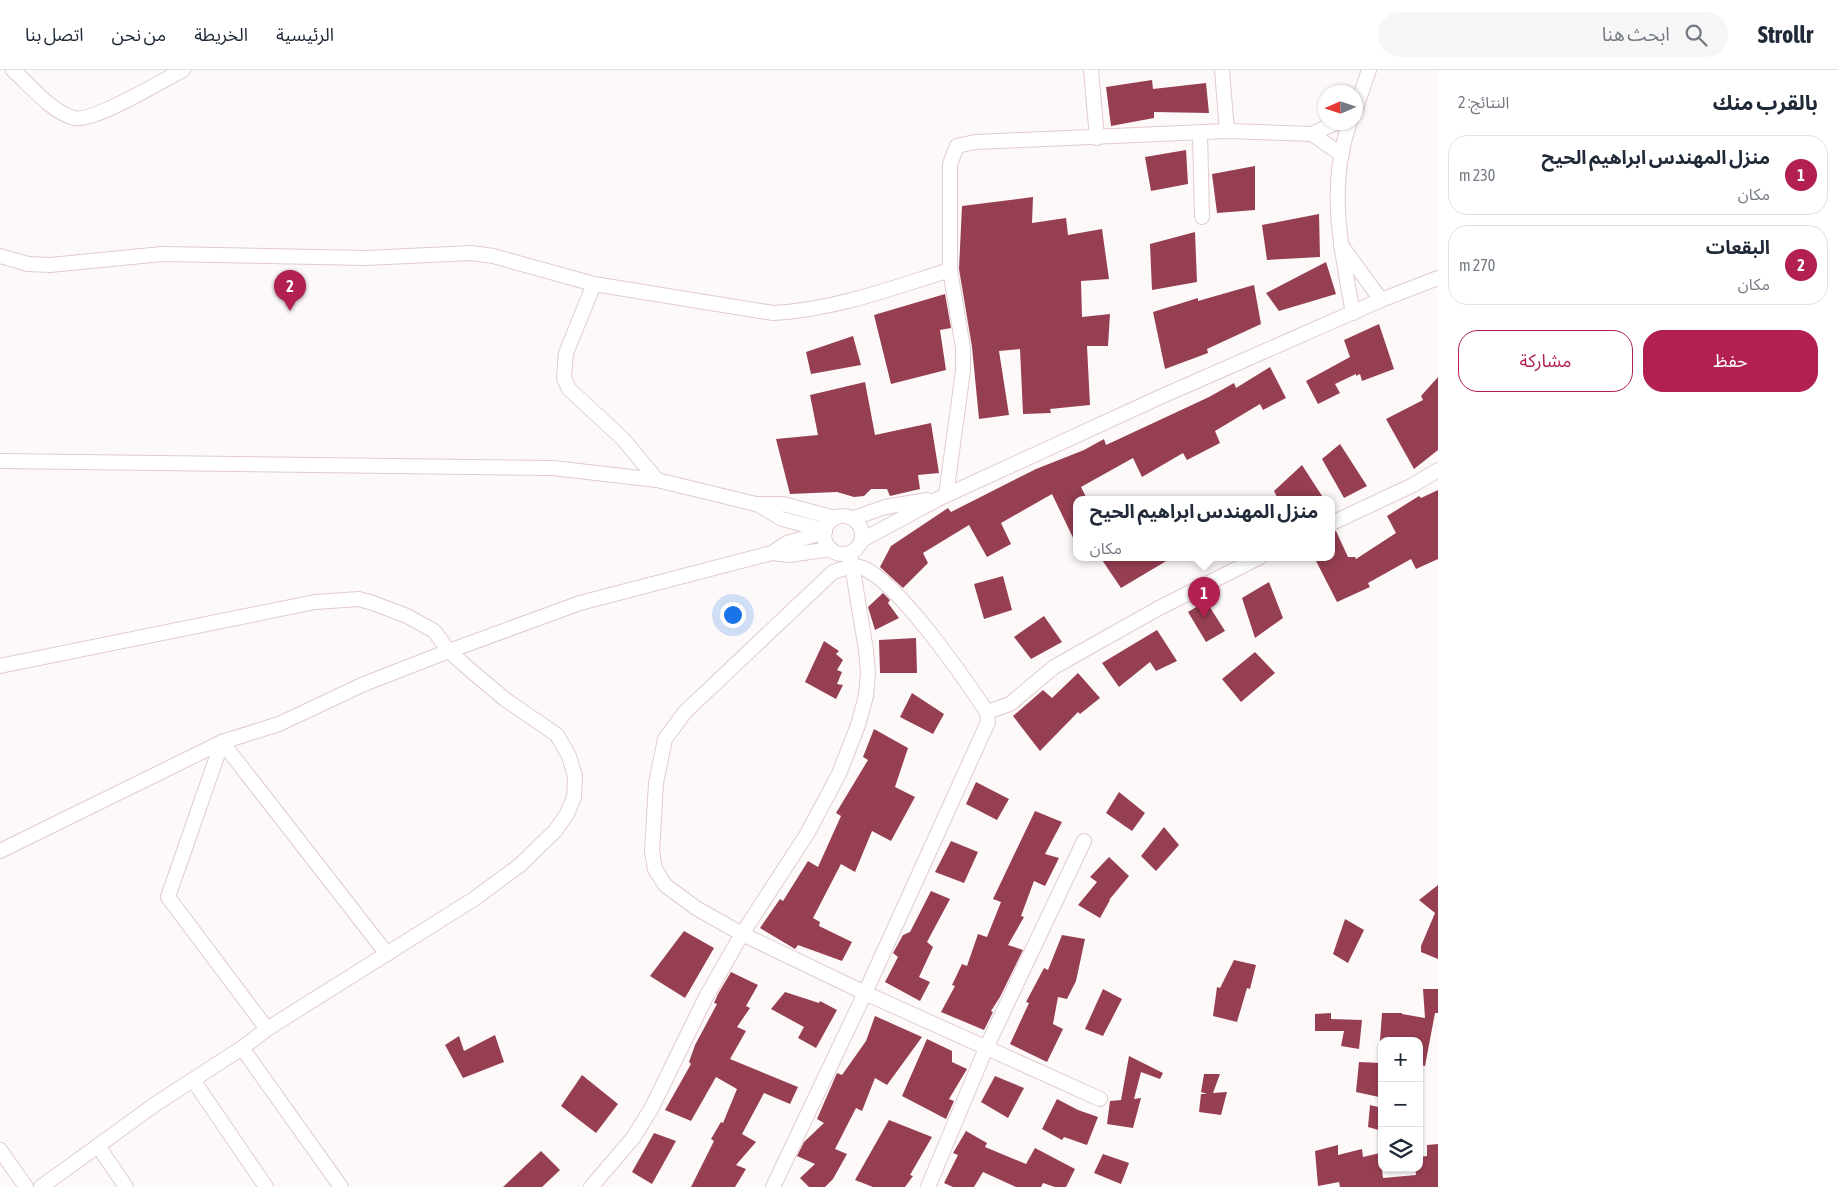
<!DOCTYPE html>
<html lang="ar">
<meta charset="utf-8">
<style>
:root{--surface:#fff;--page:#f6f6f7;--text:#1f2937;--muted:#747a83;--line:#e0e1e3;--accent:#b1204e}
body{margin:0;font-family:"Asap Condensed","Noto Sans Arabic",sans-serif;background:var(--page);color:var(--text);direction:rtl}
.controls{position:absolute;right:15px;bottom:15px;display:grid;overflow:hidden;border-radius:10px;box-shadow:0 1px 4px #0004}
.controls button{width:45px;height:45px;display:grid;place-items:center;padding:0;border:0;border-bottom:1px solid var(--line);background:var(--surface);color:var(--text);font:25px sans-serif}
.compass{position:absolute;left:1318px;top:15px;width:45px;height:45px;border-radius:50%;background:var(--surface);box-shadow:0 1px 4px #0004;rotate:267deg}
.you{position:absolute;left:732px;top:544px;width:18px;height:18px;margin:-12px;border:4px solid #fff;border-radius:50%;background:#1a73e8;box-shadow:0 0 0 8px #1a73e833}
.badge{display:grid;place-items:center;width:32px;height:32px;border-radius:50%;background:var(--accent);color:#fff;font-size:16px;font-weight:700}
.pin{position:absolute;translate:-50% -41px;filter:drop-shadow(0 1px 2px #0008)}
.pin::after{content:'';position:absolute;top:26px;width:18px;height:15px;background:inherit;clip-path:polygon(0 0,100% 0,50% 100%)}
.popup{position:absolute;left:1073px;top:426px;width:262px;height:65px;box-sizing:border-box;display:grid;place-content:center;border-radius:10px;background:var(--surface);filter:drop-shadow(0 1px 4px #0005);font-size:16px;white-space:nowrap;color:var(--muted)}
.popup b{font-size:19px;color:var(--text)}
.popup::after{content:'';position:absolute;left:50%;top:100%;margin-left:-10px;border:10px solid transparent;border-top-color:var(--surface)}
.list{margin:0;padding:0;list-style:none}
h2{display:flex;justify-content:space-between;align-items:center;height:65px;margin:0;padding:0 20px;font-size:21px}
h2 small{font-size:16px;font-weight:400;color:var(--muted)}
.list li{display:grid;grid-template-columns:32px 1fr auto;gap:15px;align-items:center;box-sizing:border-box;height:80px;margin:0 10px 10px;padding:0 10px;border:1px solid var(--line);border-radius:20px}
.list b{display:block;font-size:19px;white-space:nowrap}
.list p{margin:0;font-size:16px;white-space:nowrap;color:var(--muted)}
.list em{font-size:16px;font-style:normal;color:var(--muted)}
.actions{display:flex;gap:10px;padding:15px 20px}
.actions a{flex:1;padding:11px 0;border:1px solid var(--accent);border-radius:20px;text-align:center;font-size:18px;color:var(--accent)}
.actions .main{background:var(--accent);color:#fff}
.icon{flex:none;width:28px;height:28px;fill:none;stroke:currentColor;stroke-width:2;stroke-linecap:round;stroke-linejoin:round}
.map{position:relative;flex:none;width:1438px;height:1117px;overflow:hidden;direction:ltr}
header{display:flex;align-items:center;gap:30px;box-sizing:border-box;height:70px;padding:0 25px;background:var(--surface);border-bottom:1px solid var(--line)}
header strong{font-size:24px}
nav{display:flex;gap:28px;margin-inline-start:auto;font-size:18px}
.search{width:350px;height:45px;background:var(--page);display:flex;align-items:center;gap:12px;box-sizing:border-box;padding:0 18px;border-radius:28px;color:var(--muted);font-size:19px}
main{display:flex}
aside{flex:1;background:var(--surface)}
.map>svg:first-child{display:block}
</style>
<header>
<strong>Strollr</strong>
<div class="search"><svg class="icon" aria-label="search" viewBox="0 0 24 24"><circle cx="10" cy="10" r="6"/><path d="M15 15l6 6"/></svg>ابحث هنا</div>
<nav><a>الرئيسية</a><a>الخريطة</a><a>من نحن</a><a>اتصل بنا</a></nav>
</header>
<main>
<aside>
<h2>بالقرب منك<small>النتائج: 2</small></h2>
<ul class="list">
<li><span class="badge">1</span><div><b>منزل المهندس ابراهيم الحيح</b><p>مكان</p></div><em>230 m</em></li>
<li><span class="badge">2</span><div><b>البقعات</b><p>مكان</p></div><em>270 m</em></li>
</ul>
<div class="actions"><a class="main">حفظ</a><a>مشاركة</a></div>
</aside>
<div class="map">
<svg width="1438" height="1117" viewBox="0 0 1438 1117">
<rect width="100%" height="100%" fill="#fef9f9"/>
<g fill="#963f52">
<path d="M1152,10L1153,19L1206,13L1209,43L1154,42V48L1111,56L1106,17Z"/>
<path d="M1186,80L1188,114L1151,121L1145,87Z"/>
<path d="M1255,96V140L1217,143L1212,104Z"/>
<path d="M1033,127L1032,153L1066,148L1068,165L1102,159L1109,209L1081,211L1082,247L1110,244L1108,276H1087L1090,335L1050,339L1051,343L1023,344L1020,279L999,281L1009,345L979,349L972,277L959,199L962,136Z"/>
<path d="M1319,144L1320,187L1267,190L1262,155Z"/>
<path d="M1195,162L1197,212L1152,220L1150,174Z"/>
<path d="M1326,192L1336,224L1279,241L1266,223Z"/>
<path d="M1254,215L1261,254L1207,279L1208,283L1165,299L1153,242L1198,228V231Z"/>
<path d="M945,224L951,258L940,260L946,300L891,314L874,245Z"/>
<path d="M1379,254L1394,299L1362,311L1360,304L1356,306V304L1335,314L1340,323L1318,334L1306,311L1350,287L1344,270Z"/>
<path d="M853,266L861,295L811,304L806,282Z"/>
<path d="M1270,297L1286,328L1263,340L1260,334L1215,361L1220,373L1187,390L1183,383L1142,407L1133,388L1081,417L1087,429H1076V474L1052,424L1001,453L1011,474L987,487L969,455L923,483L928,493L903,518L880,497L891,476L948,438L951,442L1036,399L1084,380L1104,369L1106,375L1209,327L1234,313L1236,318Z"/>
<path d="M1438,307V380L1414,399L1386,349L1423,330L1421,326Z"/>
<path d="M865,312L875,365L931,353L939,403L918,405L920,419L890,426L887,419H871L864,426L854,427L837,422L790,424L776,369L818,365L810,325Z"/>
<path d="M1340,374L1367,416L1344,428L1322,389Z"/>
<path d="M1302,395L1324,429H1278L1274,421Z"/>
<path d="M1438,420V489L1416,499L1411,489L1368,513L1370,517L1337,532L1314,487H1332V462L1336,461L1348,487H1355L1356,489L1396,463L1387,446L1419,426L1421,428Z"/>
<path d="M1100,487H1173L1121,518Z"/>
<path d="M1003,506L1012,540L984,549L974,514Z"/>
<path d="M1269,512L1283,548L1255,568L1242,528Z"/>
<path d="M883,523L890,530L888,533L899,548L875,560L868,537Z"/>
<path d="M1206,531L1225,561L1206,572L1188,542Z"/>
<path d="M1044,546L1062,572L1031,589L1014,567Z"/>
<path d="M1157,560L1177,591L1156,601L1150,592L1119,617L1102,593Z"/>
<path d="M916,568L917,603H880L879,570Z"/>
<path d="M824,571L839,581L836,584L843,590L837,600L842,602L837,614L843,615L836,629L805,612Z"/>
<path d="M1255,582L1275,603L1241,632L1222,609Z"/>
<path d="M1078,603L1100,628L1080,644L1078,642L1040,681L1013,646L1043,620L1052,628Z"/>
<path d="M912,623L944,644L933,664L900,647Z"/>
<path d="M874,659L908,678L895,717L915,727L891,771L872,761L855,802L841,794L813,848L820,852L819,856L852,872L842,891L798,875L795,879L760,858L780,829L783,831L808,791L818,797L841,746L836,743L868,690L863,687Z"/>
<path d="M976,712L1009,729L997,750L966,734Z"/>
<path d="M1119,722L1145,743L1132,761L1106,743Z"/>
<path d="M1035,741L1062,752L1045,784L1059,788L1045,816L1034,811L1021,846L1024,847L1008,875L1023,880L1000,927L991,941L993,942L984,960L941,942L955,916L952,915L962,894L967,896L978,864L987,867L1001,832L993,829Z"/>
<path d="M1164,757L1179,775L1156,801L1141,786Z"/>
<path d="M951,771L978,782L964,813L935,802Z"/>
<path d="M1109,787L1129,806L1109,830H1110L1100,848L1078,835L1097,812L1090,807Z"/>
<path d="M1438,815V889L1421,882V876L1435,843L1419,830Z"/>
<path d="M931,821L950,829L927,872L933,877L919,907L930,912L920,931L885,912L898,887L893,883L903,865L910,862Z"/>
<path d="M1345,849L1364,860L1348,893L1333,884Z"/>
<path d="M684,861L714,878L685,928L650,906Z"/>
<path d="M1062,865L1085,869L1076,911L1067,929L1058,927L1053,954L1063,959L1047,992L1010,974L1029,933L1026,932L1044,898L1048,900Z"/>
<path d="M1234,890L1256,895L1250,919L1247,918L1237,952L1213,946L1217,917L1220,918Z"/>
<path d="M731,902L758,915L746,936L750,938L737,957L746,961L730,989L798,1017L790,1034L764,1023L742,1064L756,1072L736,1095L746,1099L735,1117H691L714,1071L711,1069L721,1052L723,1053L737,1019L716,1007L691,1051L665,1040L691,994L689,992L695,975L717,934L714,933L718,924Z"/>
<path d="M1103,919L1122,929L1103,966L1085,959Z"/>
<path d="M1423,919H1438V943H1435L1425,996L1419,995V971H1380L1382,943H1402V944L1425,948Z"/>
<path d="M785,922L819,933L820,931L837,940L816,978L798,968L804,957L771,939Z"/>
<path d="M1331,943V949L1362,950L1359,979L1341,976L1344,961H1315V944Z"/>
<path d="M875,946L922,967L887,1015L875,1008L862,1041L856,1038L835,1079L847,1084L833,1109L825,1117H809L800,1108L815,1094L797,1086L804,1072L824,1053L817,1049L837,1003L842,1005L866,971Z"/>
<path d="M495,965L504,992L463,1008L445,975L459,966L464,981Z"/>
<path d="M927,969L952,981V992L967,999L949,1029L954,1031L946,1049L902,1026Z"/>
<path d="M1129,986L1163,1003L1160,1009L1141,1002L1134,1029L1141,1028L1133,1058L1107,1054L1110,1031L1121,1030Z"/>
<path d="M1359,992L1382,993L1379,1027L1356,1022Z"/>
<path d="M1204,1004H1220L1213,1023L1227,1022L1221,1045L1199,1042L1201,1024H1207L1201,1022Z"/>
<path d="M582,1005L618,1034L596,1063L561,1036Z"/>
<path d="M995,1006L1024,1018L1008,1048L981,1032Z"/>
<path d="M1057,1029L1078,1040L1098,1047L1087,1075L1064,1067L1062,1070L1042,1059Z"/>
<path d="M1370,1035L1382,1038V1061L1368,1057Z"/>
<path d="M889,1050L932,1067L910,1105L913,1106L905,1117H873L855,1110Z"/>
<path d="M966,1061L987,1073L985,1077L1026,1094L1035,1078L1075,1099L1066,1117H1055L1043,1113L1041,1117H1016L983,1102L974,1117H953L944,1113L958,1085L953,1083Z"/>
<path d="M654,1063L676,1071L652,1114L632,1102Z"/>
<path d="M1438,1074V1117H1340L1339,1112L1318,1116L1315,1081L1338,1075V1085L1362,1079L1363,1087L1380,1083L1383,1108L1416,1105L1415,1098H1419V1087L1427,1086V1075Z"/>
<path d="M541,1081L560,1100L542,1117H503Z"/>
<path d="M1103,1084L1129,1093L1121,1114L1094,1103Z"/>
</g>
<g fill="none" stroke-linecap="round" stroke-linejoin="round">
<defs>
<g id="minor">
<path d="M13,0C31,16 50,41 74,48C93,53 163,10 183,0"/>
<path d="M1091,0L1097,68"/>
<path d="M1222,0L1227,61"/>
<path d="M1356,38L1369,0"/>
<path d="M1350,52C1327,115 1341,180 1353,243"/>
<path d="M1200,63L1202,147"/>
<path d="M1312,64L1342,85"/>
<path d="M1341,175L1381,230"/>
<path d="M0,186L28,194L50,195L162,184L366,188L471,183L493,186L594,214L773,243C834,240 892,218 950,200"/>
<path d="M594,214L566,283L564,308L569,319L623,369L657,410"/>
<path d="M0,391L553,398L657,410L756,434H783L835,448"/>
<path d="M946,425L963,301V278L950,200V94L957,76L975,72L1227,61L1312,64L1337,52"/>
<path d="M757,434L782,449L825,460"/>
<circle cx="843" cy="465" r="19"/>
<path d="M854,448L885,437L927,430"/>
<path d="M1332,453L1413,415L1438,400"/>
<path d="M862,470L938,429L1158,328L1381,230L1438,208"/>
<path d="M772,483L787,473L825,462"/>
<path d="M0,596L315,532L359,529L373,533L407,546L434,561L449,581L469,599L506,630L557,665L569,686L575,706L574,727L567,744L555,761L520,795L474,829L267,959L242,978L157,1033L41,1117"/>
<path d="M987,642C965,609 898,512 863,498C853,494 843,499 833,502L685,642L665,669L656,713L652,781L655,799L665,815L696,838L742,864L865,923L1100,1029"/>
<path d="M222,672L168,827L267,959"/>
<path d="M222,672L387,884"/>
<path d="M0,781L222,672L279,654L364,614L449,581L580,533L772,483L789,485L831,479"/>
<path d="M242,978L341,1117"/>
<path d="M193,1010L266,1117"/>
<path d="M98,1076L126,1117"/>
<path d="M0,1080L26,1117"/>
<path d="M591,1117L633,1068L651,1039L707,925L742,864L807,764L839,704L858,655L866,626L868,603L866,580L850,483"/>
<path d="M773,1117L865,923L988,652L987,642L1010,634L1054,597L1159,538L1260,487"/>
<path d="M928,1117L987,976L1084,771"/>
</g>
</defs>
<use href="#minor" stroke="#e2cbce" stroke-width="16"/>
<use href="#minor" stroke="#fff" stroke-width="14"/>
</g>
</svg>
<div class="controls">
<button>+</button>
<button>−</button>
<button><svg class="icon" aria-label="layers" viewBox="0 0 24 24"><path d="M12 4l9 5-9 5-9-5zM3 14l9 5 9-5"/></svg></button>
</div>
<svg class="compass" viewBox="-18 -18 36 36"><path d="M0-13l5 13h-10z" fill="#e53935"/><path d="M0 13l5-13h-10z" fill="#747a83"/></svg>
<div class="you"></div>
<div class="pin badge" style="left:1204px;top:548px">1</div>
<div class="popup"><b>منزل المهندس ابراهيم الحيح</b>مكان</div>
<div class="pin badge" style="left:290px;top:241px">2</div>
</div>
</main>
